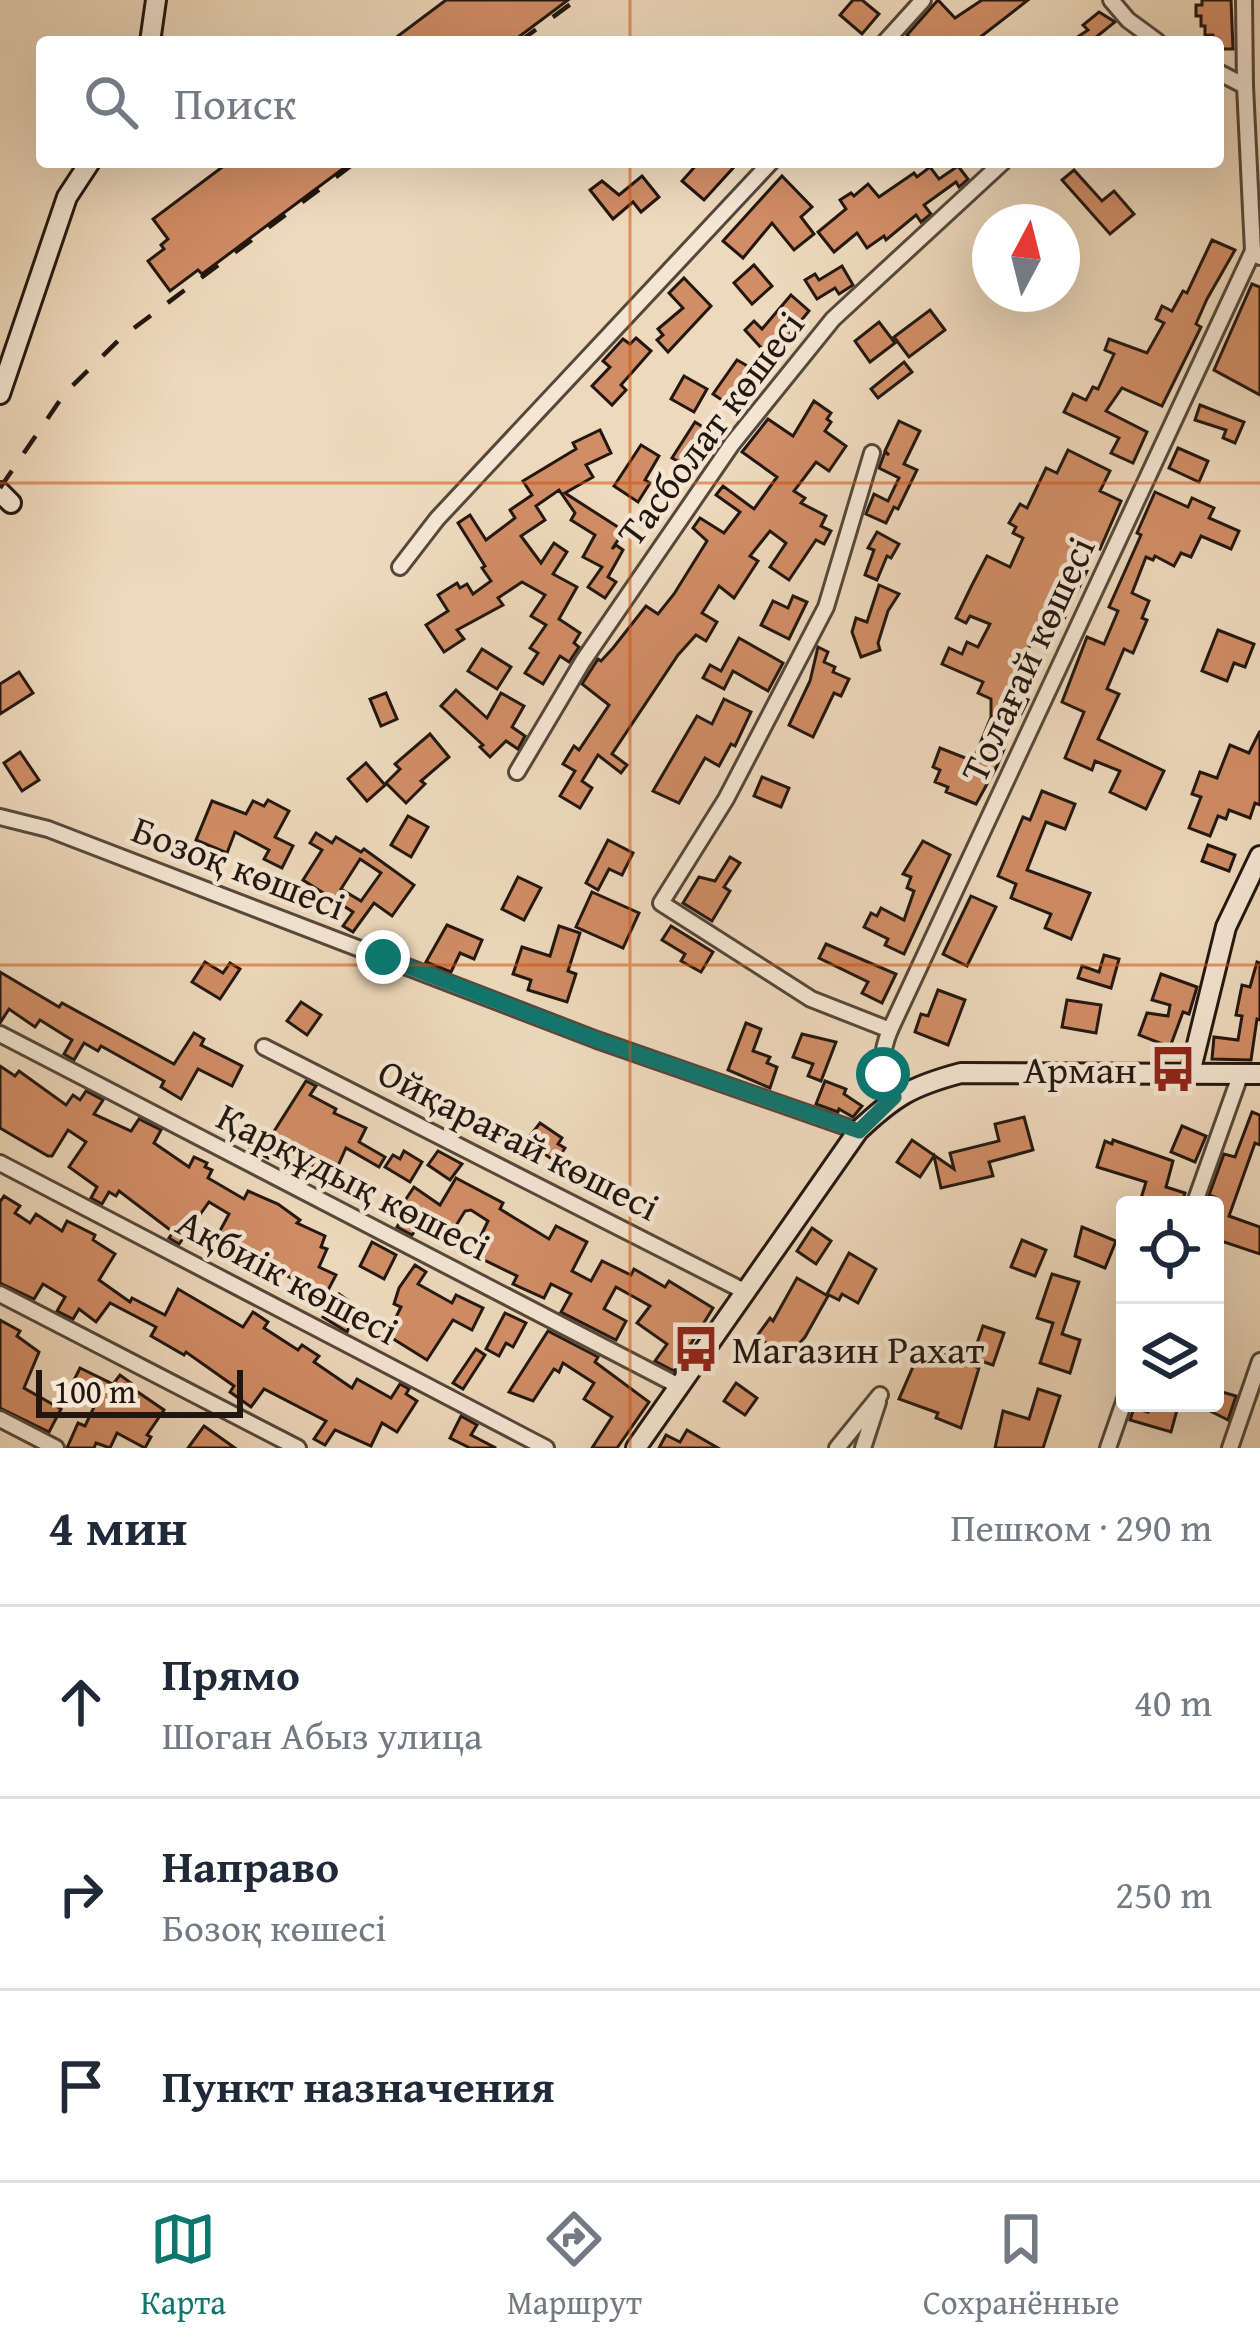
<!DOCTYPE html>
<html lang="ru">
<meta charset="utf-8">
<style>
:root{--surface:#fff;--page:#f2f2f3;--text:#1f2937;--muted:#747a83;--line:#e0e1e3;--accent:#0f766e}
body{margin:0;font-family:"Gentium Book Plus",serif;background:var(--page);color:var(--text)}
.controls{position:absolute;right:36px;bottom:36px;display:grid;overflow:hidden;border-radius:12px;box-shadow:0 12px 48px #0002}
.controls button{width:108px;height:108px;display:grid;place-items:center;padding:0;border:0;border-bottom:3px solid var(--line);background:var(--surface);color:var(--text);font:60px sans-serif}
.compass{position:absolute;left:972px;top:204px;width:108px;height:108px;border-radius:50%;background:var(--surface);box-shadow:0 12px 48px #0002;rotate:7deg}
.scale{position:absolute;left:36px;bottom:30px;width:207px;box-sizing:border-box;padding-left:12px;border:6px solid #221710;border-top:0;font-size:33px;line-height:42px;white-space:nowrap;color:#221710;-webkit-text-stroke:9px #f4e6d3;paint-order:stroke}
.stop{position:absolute;width:36px;height:36px;margin:-27px;border:9px solid #0f766e;border-radius:50%;background:#fff}
.stop.end{background:#0f766e;border-color:#fff;box-shadow:0 3px 12px #0008}
.list{margin:0;padding:0;list-style:none}
h2{display:flex;justify-content:space-between;align-items:center;height:156px;margin:0;padding:0 48px;font-size:51px}
h2 small{font-size:39px;font-weight:400;color:var(--muted)}
.list li{display:grid;grid-template-columns:78px 1fr auto;gap:36px;align-items:center;box-sizing:border-box;height:192px;padding:0 48px;border-top:3px solid var(--line)}
.list b{display:block;font-size:45px;white-space:nowrap}
.list p{margin:0;font-size:39px;white-space:nowrap;color:var(--muted)}
.list em{font-size:39px;font-style:normal;color:var(--muted)}
.icon{flex:none;width:66px;height:66px;fill:none;stroke:currentColor;stroke-width:2;stroke-linecap:round;stroke-linejoin:round}
.map{position:relative;flex:none;width:1260px;height:1448px;overflow:hidden}
.search{position:absolute;background:var(--surface);box-shadow:0 12px 48px #0002;left:36px;right:36px;top:36px;height:132px;display:flex;align-items:center;gap:30px;box-sizing:border-box;padding:0 42px;border-radius:12px;color:var(--muted);font-size:45px}
.sheet{height:732px;background:var(--surface)}
nav{display:flex;justify-content:space-around;align-items:center;box-sizing:border-box;height:168px;border-top:3px solid var(--line);background:var(--surface);font-size:33px;color:var(--muted)}
nav a{display:grid;justify-items:center;gap:6px}
nav .on{color:var(--accent)}
.map>svg:first-child{display:block}
</style>
<div class="map">
<svg width="1260" height="1448" viewBox="0 0 1260 1448">
<rect width="100%" height="100%" fill="#eed9bc"/>
<filter id="stains"><feTurbulence type="fractalNoise" baseFrequency=".00167" numOctaves="4"/><feColorMatrix values="0 0 0 0 .2 0 0 0 0 .09 0 0 0 0 .02 0 0 0 .5 -.17"/></filter>
<radialGradient id="worn" r=".72"><stop offset=".6" stop-color="#630" stop-opacity="0"/><stop offset="1" stop-color="#630" stop-opacity=".3"/></radialGradient>
<g fill="#d18d66" stroke="#221710" stroke-width="3" fill-rule="evenodd">
<path d="M446,0H568L512,42H390Z"/>
<path d="M853,0H862L879,14L862,34L840,15Z"/>
<path d="M938,0L955,18L982,0H1028L974,42H914L907,35Z"/>
<path d="M1202,0H1231L1233,49H1218L1213,35H1205V26H1201V16H1196V5H1202Z"/>
<path d="M1099,12L1115,22L1090,42H1070L1088,30L1083,25Z"/>
<path d="M229,162H352L202,274L198,270L170,291L148,261L164,249L161,245L168,239L153,219Z"/>
<path d="M699,162H729L734,167L704,200L682,181Z"/>
<path d="M958,166L968,179L959,187L956,182L924,205L931,214L921,222L916,215L886,240L884,236L867,248L857,233L834,252L818,232L846,209L840,200L851,193L854,196L868,184L879,197L914,173L917,177L930,167L939,179Z"/>
<path d="M1074,170L1102,201L1114,191L1134,214L1110,234L1062,180Z"/>
<path d="M642,176L659,197L641,212L633,202L613,219L590,190L602,181L619,195Z"/>
<path d="M782,176L812,207L801,217L814,234L794,250L772,223L743,258L723,241Z"/>
<path d="M1212,240L1235,250L1207,299L1196,324L1201,327L1162,406L1122,388L1106,411L1147,432L1133,463L1111,453L1119,438L1064,412L1073,394L1086,400L1093,387L1098,389L1114,354L1105,350L1109,339L1147,353L1164,323L1156,319L1162,306L1172,311L1183,291L1187,293Z"/>
<path d="M754,265L772,286L752,304L734,283Z"/>
<path d="M842,266L853,285L839,294L835,288L817,299L805,280L815,274L819,280Z"/>
<path d="M684,278L711,306L668,352L657,340L663,335L658,329L683,308L669,293Z"/>
<path d="M1252,284L1260,287V395L1214,370Z"/>
<path d="M791,295L809,311L780,346L784,350L773,361L745,330L754,321L762,329Z"/>
<path d="M930,310L945,330L909,357L894,337Z"/>
<path d="M879,322L895,343L870,362L855,341Z"/>
<path d="M636,338L651,351L621,385L626,390L612,405L592,386L610,367L603,361L623,339L630,344Z"/>
<path d="M737,360L758,372L734,408L713,394Z"/>
<path d="M904,362L912,372L878,398L871,389Z"/>
<path d="M684,376L707,389L694,412L671,399Z"/>
<path d="M814,401L831,413L827,419L831,422L825,431L846,446L829,471L816,462L794,491L805,498L801,503L826,516L821,526L831,531L824,544L816,540L789,580L770,567L786,543L770,531L750,556L758,561L734,598L719,586L702,613L717,622L706,641L696,635L678,655L612,754L627,765L621,773L598,755L582,781L592,788L580,808L560,796L575,771L563,764L574,746L579,750L609,705L582,684L598,659L601,661L613,648L646,606L658,614L674,594L707,541L693,528L700,518L724,533L740,512L716,495L723,486L754,509L777,477L742,452L768,419L793,436Z"/>
<path d="M1200,405L1244,422L1235,443L1223,438L1226,430L1195,420Z"/>
<path d="M899,421L920,431L904,464L917,470L898,509L894,507L886,523L866,514L874,494L888,501L899,478L879,468L885,452L889,455L885,451Z"/>
<path d="M695,422L714,434L694,470L672,458Z"/>
<path d="M600,430L611,453L586,465L593,477L565,493L624,531L612,549L616,545L623,550L608,577L616,582L605,598L588,587L602,567L583,557L595,535L571,520L575,513L559,490L536,506L545,520L521,536L541,563L554,543L567,552L553,574L577,587L559,619L580,633L574,643L579,647L569,662L560,656L543,684L525,673L538,653L530,648L546,625L531,616L545,595L522,582L498,598L503,605L457,630L464,639L444,652L426,625L448,611L438,595L457,583L460,588L467,584L473,594L491,581L482,568L485,566L458,523L470,515L486,540L515,518L510,510L532,495L523,481L576,449L573,443Z"/>
<path d="M641,445L659,456L645,480L650,483L638,502L614,486Z"/>
<path d="M1178,448L1208,461L1199,482L1169,468Z"/>
<path d="M1068,450L1110,471L1100,491L1121,501L1100,549L1083,541L1072,564L1087,571L1061,625L1043,617L1027,652L1042,659L1022,698L1028,700L1021,714L1015,711L1001,742L1006,744L997,766L976,804L946,792L948,787L935,782L940,770L933,767L940,748L973,761L991,717V699L978,693L983,682L942,664L949,648L962,654L967,642L978,647L990,624L970,616L966,623L956,618L971,587L987,556L1010,567L1023,538L1013,533L1016,527L1009,523L1020,504L1027,508L1046,468L1057,473Z"/>
<path d="M1155,492L1188,507L1192,498L1214,508L1209,518L1239,531L1231,549L1201,536L1191,557L1181,553L1174,566L1155,556L1153,560L1146,557L1132,593L1149,601L1142,618L1147,620L1133,653L1124,649L1107,689L1119,694L1098,739L1164,771L1146,809L1110,792L1120,771L1095,761L1092,770L1065,758L1084,712L1062,702L1087,637L1104,644L1118,611L1109,607L1141,535L1137,533Z"/>
<path d="M877,532L899,544L891,558L887,556L877,580L865,575L874,550L868,548Z"/>
<path d="M879,585L899,594L888,611L878,643L880,650L861,657L852,632L856,618L867,622Z"/>
<path d="M793,596L807,602L789,639L761,625L773,601L788,608Z"/>
<path d="M1218,630L1254,644L1245,667L1234,663L1227,681L1202,671Z"/>
<path d="M739,638L783,663L768,691L733,671L724,689L703,678L710,665L721,671Z"/>
<path d="M818,647L828,652L824,662L835,667L833,672L849,679L841,696L834,693L813,737L789,725L810,681Z"/>
<path d="M482,649L511,667L497,689L468,671Z"/>
<path d="M19,672L33,693L0,714V684Z"/>
<path d="M456,690L487,718L501,693L524,706L512,727L525,736L518,749L506,741L490,757L480,747L483,745L441,706Z"/>
<path d="M386,693L397,719L381,726L370,699Z"/>
<path d="M724,699L751,712L735,746L731,744L719,766L705,758L679,803L653,791L697,716L712,724Z"/>
<path d="M1260,731V805L1255,803L1250,818L1229,810L1226,819L1218,816L1210,836L1189,828L1201,797L1192,794L1200,772L1217,778L1230,745L1249,753Z"/>
<path d="M430,734L449,757L421,781L425,784L406,803L386,783L400,769L395,764Z"/>
<path d="M20,752L39,780L22,791L4,763Z"/>
<path d="M366,763L385,785L367,801L348,779Z"/>
<path d="M762,777L789,788L781,807L754,796Z"/>
<path d="M1042,791L1075,804L1065,829L1046,822L1027,870L1090,893L1071,939L1045,928L1051,914L1011,898L1016,884L998,876L1023,817L1030,820Z"/>
<path d="M268,800L289,811L275,837L293,846L282,868L264,859L269,850L235,832L227,853L196,840L212,801L246,814L253,801L264,806Z"/>
<path d="M408,816L428,827L411,857L391,845Z"/>
<path d="M316,833L332,843L336,837L361,852L364,849L414,885L392,916L374,903L353,932L343,926L353,912L303,880L322,850L310,843ZM360,859L381,873L361,901L341,889Z"/>
<path d="M608,840L633,853L622,875L609,869L598,890L586,883Z"/>
<path d="M923,841L950,855L904,954L885,945L888,939L864,927L871,913L877,916L881,908L904,920L914,891L907,888L911,877L903,874Z"/>
<path d="M1208,845L1235,855L1229,871L1202,861Z"/>
<path d="M730,857L740,863L724,887L730,891L712,921L683,903L699,877L715,881Z"/>
<path d="M518,877L541,888L524,920L502,909Z"/>
<path d="M592,892L639,913L623,948L576,927Z"/>
<path d="M971,896L996,907L967,966L943,954Z"/>
<path d="M447,925L482,940L474,959L460,953L451,972L426,962Z"/>
<path d="M559,926L580,933L568,971L576,974L567,1002L528,990L531,980L513,974L522,947L550,956Z"/>
<path d="M671,926L713,952L701,972L681,961L685,954L662,940Z"/>
<path d="M826,944L896,974L882,1003L862,993L868,982L819,958Z"/>
<path d="M1104,955L1119,959L1111,988L1078,978L1082,966L1099,972Z"/>
<path d="M205,962L223,973L230,963L240,969L220,999L192,982Z"/>
<path d="M1257,962L1260,963V1020L1257,1019L1251,1060L1212,1059L1214,1037L1238,1040L1242,1016L1236,1015L1242,985L1250,987Z"/>
<path d="M0,972L59,1007L62,1003L174,1064L194,1033L204,1039L201,1045L242,1066L232,1086L198,1069L181,1099L161,1087L164,1081L101,1046L98,1051L84,1043L74,1060L64,1054L72,1040L40,1020L35,1027L9,1009L0,1023Z"/>
<path d="M1161,974L1197,987L1189,1014L1183,1012L1170,1047L1139,1035L1147,1013L1168,1016L1170,1005L1152,1000Z"/>
<path d="M938,990L965,1000L948,1045L915,1032L921,1014L928,1016Z"/>
<path d="M1067,1000L1101,1005L1096,1033L1062,1027Z"/>
<path d="M301,1002L321,1015L307,1035L287,1021Z"/>
<path d="M746,1023L761,1029L753,1051L770,1057L767,1063L777,1067L770,1088L728,1070Z"/>
<path d="M802,1034L836,1042L821,1081L808,1076L813,1064L793,1057Z"/>
<path d="M0,1066L15,1076L19,1071L66,1105L73,1095L80,1100L86,1091L103,1100L94,1114L131,1131L139,1119L161,1130L154,1143L189,1167L194,1157L207,1163L205,1167L212,1170L208,1178L244,1199L248,1191L278,1204L300,1220L297,1223L325,1236L321,1247L327,1249L319,1267L336,1275L326,1294L214,1242L229,1214L209,1202L179,1244L169,1238L173,1232L119,1191L116,1196L109,1192L102,1204L91,1198L97,1187L69,1167L86,1142L68,1130L52,1156H48L0,1128Z"/>
<path d="M306,1081L316,1086L310,1095L336,1109L334,1113L366,1128L359,1142L385,1157L379,1167L346,1148L333,1177L276,1145L268,1158L250,1148L261,1131L271,1136Z"/>
<path d="M825,1081L846,1089L844,1094L862,1106L853,1117L839,1109L838,1112L816,1104Z"/>
<path d="M1252,1112L1260,1115V1145L1255,1143L1229,1216L1260,1227V1254L1215,1239V1197L1209,1195L1224,1154L1235,1157Z"/>
<path d="M1024,1117L1033,1150L989,1162L993,1176L941,1188L934,1156L920,1177L897,1162L912,1140L954,1169L950,1153L999,1141L995,1124Z"/>
<path d="M540,1123L562,1138L558,1144L565,1148L556,1162L526,1141Z"/>
<path d="M1182,1126L1206,1136L1195,1162L1171,1152Z"/>
<path d="M1113,1140L1173,1161L1166,1187L1185,1193L1181,1205H1139L1146,1182L1097,1167L1105,1141L1112,1144Z"/>
<path d="M404,1151L422,1162L410,1182L385,1167L393,1155L400,1159Z"/>
<path d="M438,1151L462,1164L450,1180L428,1165Z"/>
<path d="M456,1178L503,1203L500,1209L549,1239L556,1226L587,1242L572,1271L591,1281L602,1261L631,1275L634,1269L665,1287L669,1281L713,1308L674,1371L655,1361L667,1344L637,1323L650,1306L616,1287L604,1309L626,1321L616,1340L561,1312L571,1294L551,1284L544,1298L513,1284L517,1276L472,1254L488,1221L471,1210L465,1211L449,1237L422,1220L412,1235L397,1227L404,1216L398,1211L414,1187L440,1205Z"/>
<path d="M4,1196L20,1206L15,1213L30,1223L36,1214L62,1231L67,1221L95,1235L93,1240L115,1254L99,1280L130,1302L132,1298L165,1315L178,1289L243,1327L253,1312L268,1322L264,1328L298,1350L302,1345L319,1356L314,1362L352,1388L357,1379L391,1398L400,1384L409,1389L406,1394L417,1401L397,1432L382,1423L371,1446L335,1430L325,1445L314,1439L326,1421L264,1389L251,1407L230,1392L234,1386L186,1352L184,1355L151,1336L156,1327L110,1303L96,1322L79,1309L73,1319L57,1311L65,1297L43,1284L34,1299L0,1283V1202Z"/>
<path d="M1082,1227L1116,1241L1105,1268L1075,1256Z"/>
<path d="M812,1228L831,1241L816,1264L797,1251Z"/>
<path d="M1022,1240L1046,1250L1035,1276L1011,1267Z"/>
<path d="M372,1242L396,1255L384,1279L360,1266Z"/>
<path d="M849,1253L876,1269L858,1303L842,1294L839,1300L827,1294Z"/>
<path d="M415,1265L426,1272L418,1284L452,1303L456,1295L483,1308L472,1330L453,1320L427,1360L387,1335L401,1307L394,1304L399,1288Z"/>
<path d="M1052,1274L1079,1282L1062,1334L1080,1340L1070,1373L1040,1363L1053,1323L1037,1318Z"/>
<path d="M797,1278L828,1296L805,1337L786,1358L757,1336L770,1318L773,1321Z"/>
<path d="M339,1294L357,1307L347,1332L323,1317Z"/>
<path d="M505,1313L526,1323L513,1347L506,1343L499,1356L486,1349Z"/>
<path d="M0,1320L20,1331L17,1336L39,1352L24,1388L61,1409L49,1432L0,1408Z"/>
<path d="M983,1326L1004,1333L993,1365L972,1358Z"/>
<path d="M548,1331L598,1357L595,1362L649,1402L617,1448H592L612,1417L584,1399L594,1383L563,1363L559,1372L554,1369L533,1401L509,1392Z"/>
<path d="M922,1346L979,1368L961,1428L936,1418L938,1413L899,1399Z"/>
<path d="M476,1349L485,1355L463,1389L453,1383Z"/>
<path d="M80,1368L113,1384L120,1375L131,1383L129,1386L164,1410L147,1435L151,1437L145,1448L117,1433L110,1448L96,1443L94,1448H67L78,1423L85,1426L97,1401L70,1388Z"/>
<path d="M736,1383L757,1398L745,1415L724,1401Z"/>
<path d="M1038,1389L1060,1396L1043,1448H995L1003,1411L1029,1419Z"/>
<path d="M1222,1392L1236,1396L1228,1420L1194,1403H1218Z"/>
<path d="M1150,1403H1179L1171,1432L1130,1420L1134,1408L1148,1412Z"/>
<path d="M461,1416L477,1425L471,1435L496,1448H470L450,1438Z"/>
<path d="M204,1426L235,1448H188Z"/>
<path d="M687,1430L718,1448H659L666,1435L680,1442Z"/>
</g>
<g fill="none" stroke-linecap="round" stroke-linejoin="round">
<defs>
<g id="street">
<path d="M1111,0L1128,20L1158,42"/>
<path d="M1244,0L1245,86"/>
<path d="M885,42L923,0"/>
<path d="M1218,72L1245,86L1253,251L1260,257"/>
<path d="M872,453L826,607L726,799L661,903L811,999L890,1030"/>
<path d="M400,567L437,519L771,162"/>
<path d="M517,772L583,661L732,444L833,319L1003,162"/>
<path d="M0,817L48,829L597,1040L858,1131"/>
<path d="M0,1034L677,1385"/>
<path d="M264,1047L744,1291"/>
<path d="M894,1097C881,1071 879,1057 890,1030L1253,251"/>
<path d="M0,1163L546,1448"/>
<path d="M1194,1205L1241,1073"/>
<path d="M0,1294L298,1448"/>
<path d="M0,1419L56,1448"/>
<path d="M837,1448L880,1395"/>
<path d="M863,1448L878,1402"/>
<path d="M1108,1448L1125,1399"/>
<path d="M1230,1448L1260,1361"/>
</g>
<g id="secondary">
<path d="M150,42L156,0"/>
<path d="M0,394L67,197L90,162"/>
<path d="M0,492L11,503"/>
<path d="M1190,1073L1226,927L1260,856"/>
<path d="M636,1448L858,1131C895,1096 912,1086 961,1073L1260,1074"/>
</g>
</defs>
<use href="#street" stroke="#55483b" stroke-width="20"/>
<use href="#secondary" stroke="#221710" stroke-width="24"/>
<use href="#street" stroke="#f4e6d3" stroke-width="14"/>
<use href="#secondary" stroke="#f4e6d3" stroke-width="18"/>
<g stroke="#221710" stroke-width="4.5" stroke-dasharray="21 21" stroke-linecap="butt">
<path d="M519,42L576,0"/>
<path d="M0,488L65,393L122,337L356,162"/>
</g>
</g>
<g fill="none" stroke-linecap="round" stroke-linejoin="round">
<path stroke="#0f766e" stroke-width="15" d="M383,957L597,1040L859,1131L894,1097L883,1074"/>
</g>
<path fill="none" stroke="#d4520c" stroke-width="3" stroke-opacity="0.55" d="M630,0V42M630,162V1448M0,483H1260M0,965H1260"/>
<defs>
<symbol id="bus-bare" viewBox="-9 -9 18 18"><path d="M-5-6H5V4H4V6H2V4H-2V6H-4V4H-5ZM-3.5-4V0h7V-4ZM-3.5 1.2v1.5H-2V1.2ZM2 1.2v1.5H3.5V1.2Z" fill="#8f2418" stroke="#f4e6d3" stroke-width="2.5" paint-order="stroke"/></symbol>
</defs>
<g fill-rule="evenodd">
<use href="#bus-bare" x="1140" y="1036" width="66" height="66"/>
<use href="#bus-bare" x="663" y="1316" width="66" height="66"/>
</g>
<g text-anchor="middle" stroke-width="9" stroke-linejoin="round" paint-order="stroke">
<g font-size="39" fill="#221710" stroke="#f4e6d3">
<text transform="translate(710 428) rotate(-53)" y="14">Тасболат көшесі</text>
<text transform="translate(1027 659) rotate(-65)" y="14">Толағай көшесі</text>
<text transform="translate(239 867) rotate(21)" y="14">Бозоқ көшесі</text>
<text transform="translate(519 1139) rotate(27)" y="14">Ойқарағай көшесі</text>
<text transform="translate(354 1181) rotate(27)" y="14">Қарқұдық көшесі</text>
<text transform="translate(288 1276) rotate(28)" y="14">Ақбиік көшесі</text>
</g>
<g font-size="39" fill="#221710" stroke="#f4e6d3" text-anchor="end">
<text x="1137" y="1083">Арман</text>
<text x="732" y="1363" text-anchor="start">Магазин Рахат</text>
</g>
</g>
<rect width="100%" height="100%" filter="url(#stains)"/>
<rect width="100%" height="100%" fill="url(#worn)"/>
</svg>
<div class="controls">
<button><svg class="icon" aria-label="locate" viewBox="0 0 24 24"><circle cx="12" cy="12" r="6"/><path d="M12 2v4M12 18v4M2 12h4M18 12h4"/></svg></button>
<button><svg class="icon" aria-label="layers" viewBox="0 0 24 24"><path d="M12 4l9 5-9 5-9-5zM3 14l9 5 9-5"/></svg></button>
</div>
<svg class="compass" viewBox="-18 -18 36 36"><path d="M0-13l5 13h-10z" fill="#e53935"/><path d="M0 13l5-13h-10z" fill="#747a83"/></svg>
<div class="scale">100 m</div>
<div class="stop" style="left:883px;top:1074px"></div>
<div class="stop end" style="left:383px;top:957px"></div>
<div class="search"><svg class="icon" aria-label="search" viewBox="0 0 24 24"><circle cx="10" cy="10" r="6"/><path d="M15 15l6 6"/></svg>Поиск</div>
</div>
<section class="sheet">
<h2>4 мин<small>Пешком · 290 m</small></h2>
<ul class="list">
<li><svg class="icon" aria-label="ahead" viewBox="0 0 24 24"><path d="M12 20V5M6 11l6-6 6 6"/></svg><div><b>Прямо</b><p>Шоган Абыз улица</p></div><em>40 m</em></li>
<li><svg class="icon" aria-label="right" viewBox="0 0 24 24"><path d="M7 20v-9h11M14 6l5 5-5 5"/></svg><div><b>Направо</b><p>Бозоқ көшесі</p></div><em>250 m</em></li>
<li><svg class="icon" aria-label="arrive" viewBox="0 0 24 24"><path d="M6 21V4h12l-3 4 3 4H6"/></svg><div><b>Пункт назначения</b></div></li>
</ul>
</section>
<nav>
<a class="on"><svg class="icon" aria-label="map" viewBox="0 0 24 24"><path d="M3 6l6-2 6 2 6-2v14l-6 2-6-2-6 2zM9 4v14M15 6v14"/></svg>Карта</a>
<a><svg class="icon" aria-label="directions" viewBox="0 0 24 24"><path d="M12 3l9 9-9 9-9-9zM9 14v-3h6M13 9l2 2-2 2"/></svg>Маршрут</a>
<a><svg class="icon" aria-label="saved" viewBox="0 0 24 24"><path d="M7 4h10v16l-5-4-5 4z"/></svg>Сохранённые</a>
</nav>
